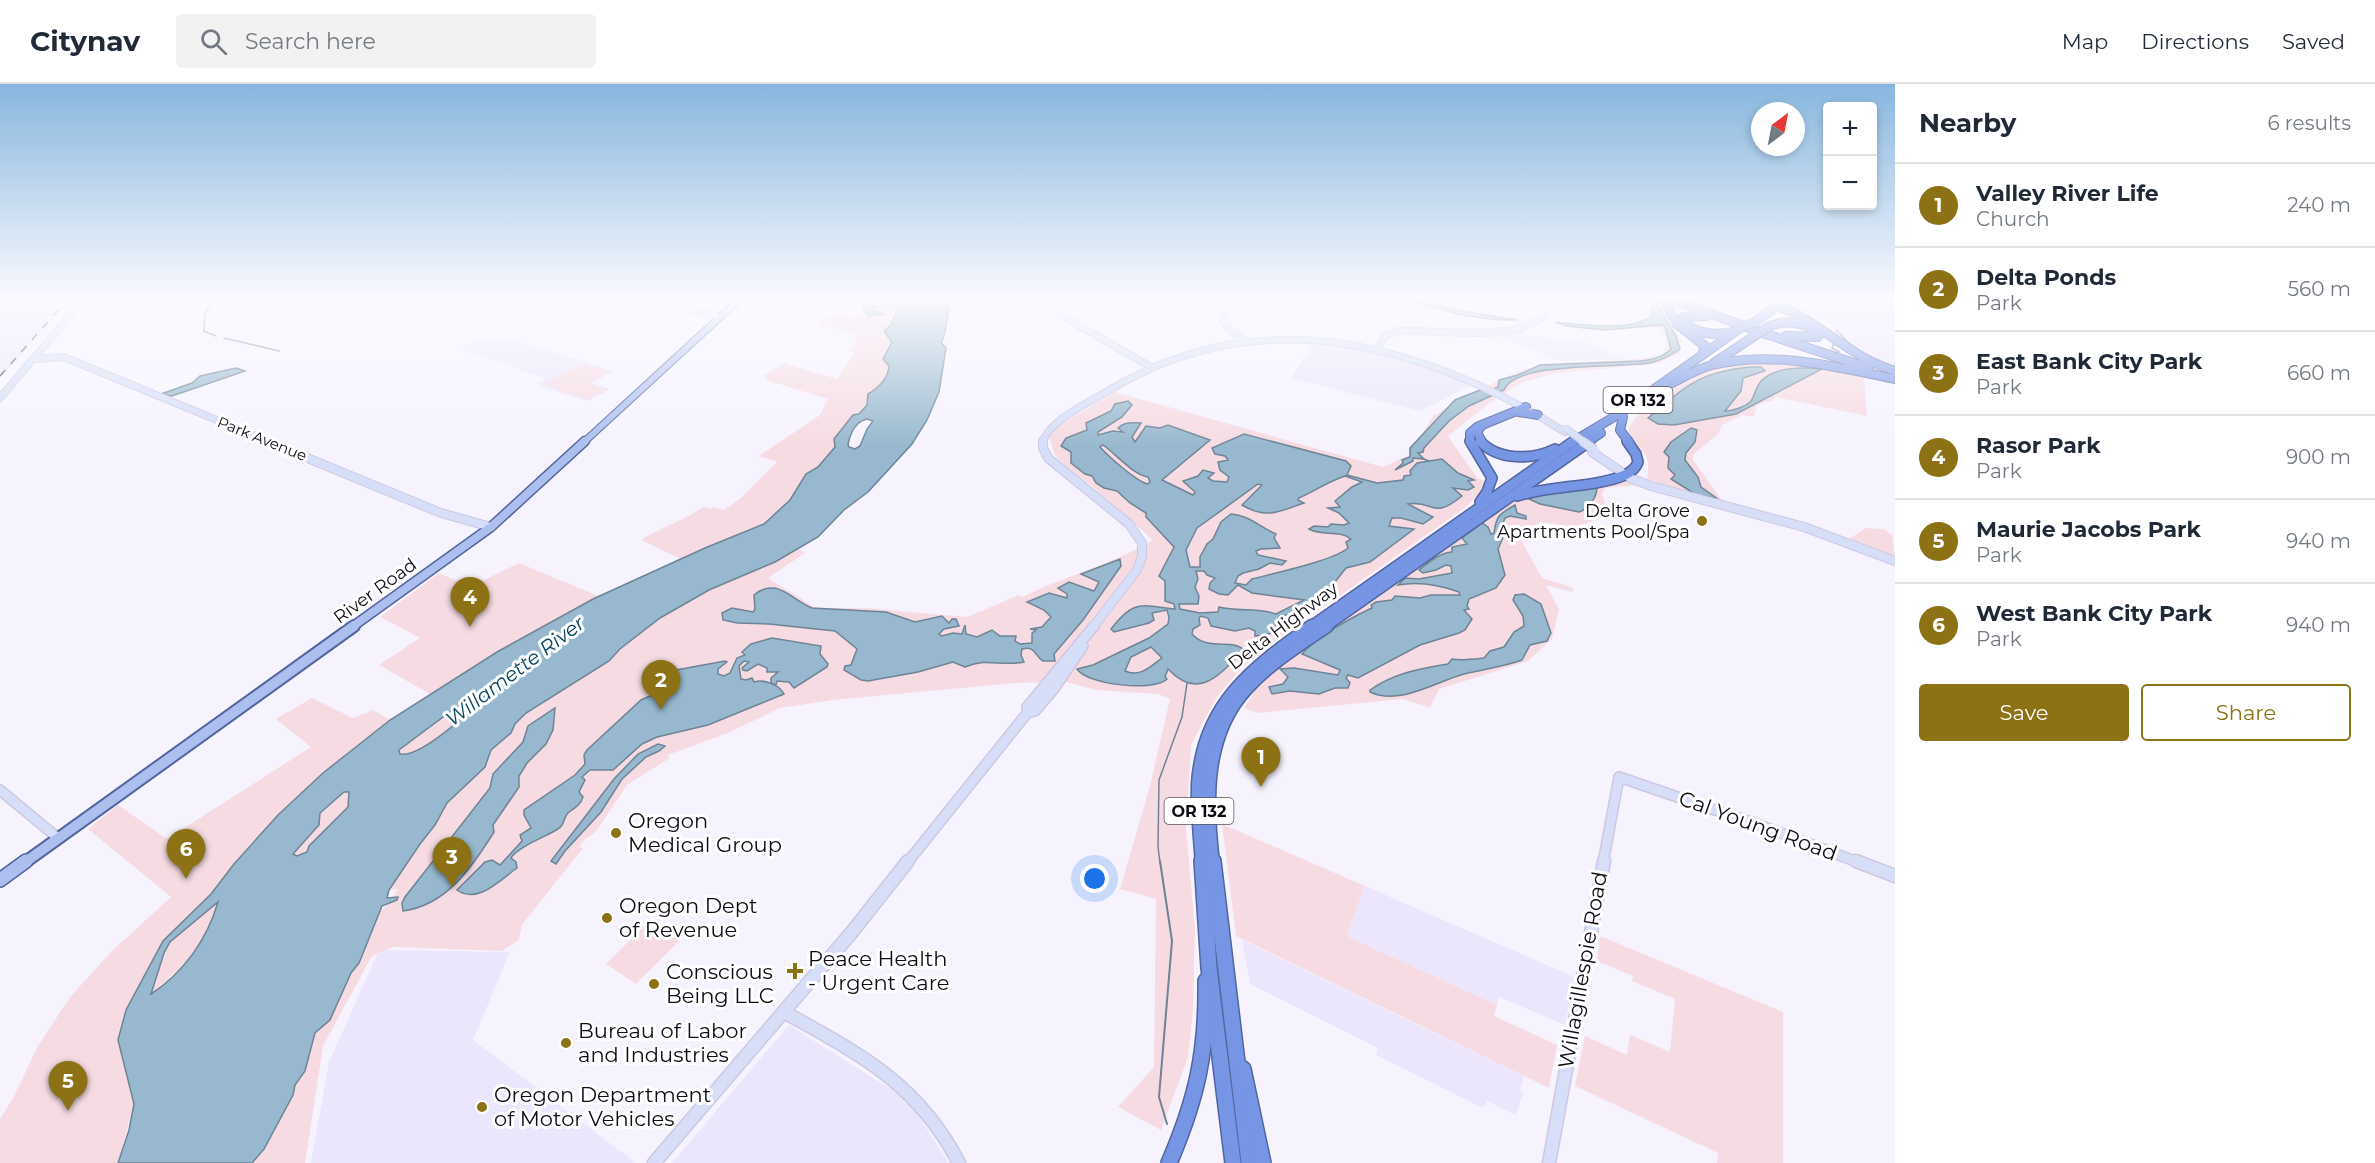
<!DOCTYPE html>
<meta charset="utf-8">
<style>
:root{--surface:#fff;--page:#f2f2f3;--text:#1f2937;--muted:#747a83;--line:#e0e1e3;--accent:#8d7115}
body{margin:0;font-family:Montserrat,sans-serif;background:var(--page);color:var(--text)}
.controls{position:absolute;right:18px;top:18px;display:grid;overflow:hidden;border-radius:6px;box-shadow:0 3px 9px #0003}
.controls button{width:54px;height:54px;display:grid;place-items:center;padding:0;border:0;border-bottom:2px solid var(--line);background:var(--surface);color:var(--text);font:30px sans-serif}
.compass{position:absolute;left:1751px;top:18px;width:54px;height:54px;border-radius:50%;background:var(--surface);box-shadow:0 3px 9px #0003;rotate:32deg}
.you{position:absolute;left:1095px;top:795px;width:21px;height:21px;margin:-15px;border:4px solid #fff;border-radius:50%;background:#1a73e8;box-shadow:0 0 0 9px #1a73e833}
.badge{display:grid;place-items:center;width:39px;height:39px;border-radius:50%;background:var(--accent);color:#fff;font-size:20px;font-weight:700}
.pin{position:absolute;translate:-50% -50px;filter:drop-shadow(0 2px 3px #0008)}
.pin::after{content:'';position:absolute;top:32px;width:21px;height:18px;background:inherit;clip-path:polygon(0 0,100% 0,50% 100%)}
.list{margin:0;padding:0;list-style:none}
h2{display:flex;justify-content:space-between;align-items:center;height:78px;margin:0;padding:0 24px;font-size:26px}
h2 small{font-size:20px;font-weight:400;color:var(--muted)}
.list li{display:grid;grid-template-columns:39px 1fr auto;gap:18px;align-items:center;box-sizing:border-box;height:84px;padding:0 24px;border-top:2px solid var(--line)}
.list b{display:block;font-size:22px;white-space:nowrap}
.list p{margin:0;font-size:20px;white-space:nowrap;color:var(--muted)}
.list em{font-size:20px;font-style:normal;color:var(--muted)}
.actions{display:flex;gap:12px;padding:18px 24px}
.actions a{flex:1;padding:14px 0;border:2px solid var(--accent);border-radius:6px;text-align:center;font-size:21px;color:var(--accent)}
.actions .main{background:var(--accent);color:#fff}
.icon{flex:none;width:33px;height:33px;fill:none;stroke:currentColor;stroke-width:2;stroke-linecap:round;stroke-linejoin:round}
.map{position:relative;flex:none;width:1895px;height:1079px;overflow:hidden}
header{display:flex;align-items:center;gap:36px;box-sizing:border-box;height:84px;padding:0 30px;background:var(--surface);border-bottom:2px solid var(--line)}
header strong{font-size:28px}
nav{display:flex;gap:33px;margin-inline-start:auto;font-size:21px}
.search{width:420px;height:54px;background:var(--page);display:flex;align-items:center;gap:15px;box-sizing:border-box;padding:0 21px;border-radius:6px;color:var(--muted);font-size:22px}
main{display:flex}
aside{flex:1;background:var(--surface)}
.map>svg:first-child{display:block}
</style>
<header>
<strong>Citynav</strong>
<div class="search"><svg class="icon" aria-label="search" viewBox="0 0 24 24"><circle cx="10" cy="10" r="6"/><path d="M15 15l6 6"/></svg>Search here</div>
<nav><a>Map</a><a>Directions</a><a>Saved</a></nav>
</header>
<main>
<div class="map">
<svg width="1895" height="1079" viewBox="0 0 1895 1079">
<rect width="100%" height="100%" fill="#f6f3ff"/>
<g fill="#ebe6fb">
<path d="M0,213H72L0,295Z"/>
<path d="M968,213H1131L1054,229L1039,235L965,219Z"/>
<path d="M1798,213H1895V284L1853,264L1848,255L1829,240L1798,227L1800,225L1795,221L1800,217L1794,215Z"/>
<path d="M1523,247L1527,252L1577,255L1628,276L1560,277L1502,253L1499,249Z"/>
<path d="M484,254L497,259L508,254L614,287L592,299L610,305L588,317L537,302L545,294L460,265Z"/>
<path d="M1329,260L1388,271L1476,299L1420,327L1291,294L1312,261Z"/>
<path d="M1365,802L1574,893L1565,941L1499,913L1497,921L1346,852Z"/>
<path d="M1242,856L1524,992L1520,1007L1523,1008L1516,1031L1487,1017L1483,1024L1376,971L1378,964L1250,900Z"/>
<path d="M379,866L510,868L473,956L636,1079H311L329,978Z"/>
<path d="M789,941L892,1006L915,1027L949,1079H672Z"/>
</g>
<g fill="#f6dbe2" fill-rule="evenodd">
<path d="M1643,213H1661L1660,216L1669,239L1682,256L1680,269L1660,279L1552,290L1521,299L1488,320L1448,352L1477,394L1489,399L1466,423L1258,569L1237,589L1216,614L1191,661L1186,745L1195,846L1193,927L1188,973L1161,1046L1118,1023L1154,983L1156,815L1120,805L1150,702L1170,615L1158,610L1096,606L1066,598L1015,599L833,616L780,624L728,649L668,671L670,674L627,701L595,749L586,754L579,763L583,764L560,793H556L559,794L522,841L519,856L502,867L393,863L372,872L323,962L305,1079H252L264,1065L293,1011L295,1001L305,987L316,949L330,936L351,889L359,878L379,828L387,822L398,805L389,806L420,760L435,741L447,719L488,679L491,666L511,649L515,640L526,629L598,584L660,534L709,506L800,465L805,469L768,494L816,524H866L967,533L1019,511L1022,513C1065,492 1111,481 1153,456L1092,402L1065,382L1055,371L1049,353L1058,342L1115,308L1383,383L1409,371L1433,332L1475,308L1521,286L1559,279L1628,276L1663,271L1667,258L1662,246L1649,239L1648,219Z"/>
<path d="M901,215L891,241L885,249L892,258L887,269L888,292L876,305L868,310C867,320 864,329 853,331L835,363L818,383L806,390L790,416L764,440L681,475L641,456C661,443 684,437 703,423L710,425L714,423L724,426L741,414L777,378L759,372L820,331L828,315L766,296V293L763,292L784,279L837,295L854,269L848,267L855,260L857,251L817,240L835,229L854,233L878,225L871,224L873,223Z"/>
<path d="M1757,279L1826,284L1864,293L1867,332L1775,313L1774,316L1757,321L1754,333L1742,331L1722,341L1719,349L1694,370L1693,376L1724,419L1673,405L1647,394C1652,368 1641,369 1629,349C1628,327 1696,291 1716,284C1729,280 1743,280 1757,279ZM1760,283L1761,288L1743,294L1738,313L1724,326C1733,328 1744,324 1750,317C1757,310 1754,300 1769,291C1785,283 1803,283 1821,285L1736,330L1692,337L1720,286Z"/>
<path d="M584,280L610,288L590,299L608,306L588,316L546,301L556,293L555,290L561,291Z"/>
<path d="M1627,396L1637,401L1605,404L1602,411L1608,427H1605L1603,433L1576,443L1540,438L1520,454L1542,494L1573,504L1572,508L1546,501L1559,525L1552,555L1528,577L1439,605L1430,624L1403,615L1258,629L1244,624L1259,601L1279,581L1481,438L1511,420L1542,407Z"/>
<path d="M1866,444L1884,445L1892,451L1895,474L1849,455Z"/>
<path d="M519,479L598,512L489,572L430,610L379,581L420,554L380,533L439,489L470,503Z"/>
<path d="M494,601C480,619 422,674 399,670V667L454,625Z"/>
<path d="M312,614L353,634L373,626L390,636L348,668L278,731L234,780L211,810L163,857L140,900L118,955L134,1020L118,1079H0V1035L13,1014L38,962L70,913L113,866L171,813L88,745L118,721L167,755L311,663L276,635Z"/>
<path d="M344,708H349L348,723L309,762L307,768L297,772L293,770L318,738L320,729Z"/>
<path d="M1222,740L1365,802L1346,852L1497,921L1494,932L1557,961L1549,1004L1236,852Z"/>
<path d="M218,817L207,850L187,878L150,911L164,869L170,858Z"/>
<path d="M645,841L662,851L666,848L680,856L636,900L606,880Z"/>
<path d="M1600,852L1783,928V1079H1717L1718,1069L1575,1002L1585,952L1627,971L1630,951L1670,968L1675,915L1632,897L1633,892L1597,877Z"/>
</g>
<g fill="#97b8ce" stroke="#6e8496" stroke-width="1.5" fill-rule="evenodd">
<path d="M868,213H952C947,224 947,252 941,258L946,264L945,270L939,308L927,336L912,360L868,408L844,426L818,453L775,478L709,506L660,534L620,565L609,577L526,629L515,640L511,649L491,666L485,683L447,719L435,741L420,760L389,806L387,814L398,813L397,816L382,822L359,879L351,889L330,936L315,949L305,987L295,1001L293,1011L264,1065L252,1079H118L129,1046L134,1020L118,956L126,926L163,857L211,810L234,780L278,731L323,689L390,636L497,568L593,515L705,464L764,440L790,416L806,390L818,383L835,363L834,355L853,331L859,330L867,321L868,310C880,303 888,295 889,282L883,275L892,258L884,247L891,241L901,216L893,215L889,221L871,224L883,230L868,232L863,225L870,218ZM867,335L873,337L867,345L860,362L855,365L849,363L848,360C851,348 855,338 867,335ZM493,602C481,620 420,675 400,670L399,666L454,625ZM344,708H349L348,723L309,762L307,768L297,772L293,770L319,741L320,729ZM218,818C207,856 183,889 151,910L164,869L170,858Z"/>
<path d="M1397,213H1416L1431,220L1461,227L1518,236C1476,237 1437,225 1397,213Z"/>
<path d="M1644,213H1652L1676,252L1680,265C1671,272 1661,276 1650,279C1621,284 1515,277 1504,306L1469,322L1449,337L1424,364L1423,368L1418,369L1424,375L1413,374V377L1395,386L1403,379L1402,376L1410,373V364L1455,316L1480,306L1490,307L1498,303L1499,296L1518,291L1540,281L1639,277C1651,276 1662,274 1671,265L1665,243L1662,241L1605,246L1566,242L1555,238C1578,240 1637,249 1653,230L1652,218Z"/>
<path d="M1750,283H1761L1765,287L1743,294L1741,307L1725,327C1733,327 1745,323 1751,317C1755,311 1756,302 1762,296C1777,282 1803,283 1822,285L1736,330L1674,341L1658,340L1648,334C1686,302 1699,288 1750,283Z"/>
<path d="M236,284L245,287L172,312L161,310L192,299L200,292Z"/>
<path d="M1128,317L1132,321L1122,333L1098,348V351L1113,347L1123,348L1118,344C1125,337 1132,339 1141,339L1132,353L1135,358L1146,342L1160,344L1168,341L1210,356L1162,396L1193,411L1195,408L1183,397L1198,392L1203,386L1214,389L1208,394L1213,397L1227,398L1229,393L1220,386L1218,378L1228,376L1225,372L1215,370L1212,364L1244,350L1346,377L1351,382L1347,391L1377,399L1403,396L1404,392L1411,391L1410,387L1417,379L1442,375L1458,389L1474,396L1468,397L1474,403L1468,406L1453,404L1462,412C1431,437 1436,416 1408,420L1433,433L1423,440L1401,434H1392L1389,442L1414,445L1370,478L1346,484L1335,498L1295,530L1280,532L1284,536L1274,543L1273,549L1255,552V547L1249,544L1235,547L1211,542L1208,534L1201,532L1199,534L1200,541L1193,545L1192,550C1208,568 1233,554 1244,566C1220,590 1199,618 1168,585L1165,593L1167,595C1154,608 1087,601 1077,585L1093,581L1149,554L1168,540L1169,533L1167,526L1152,529L1154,536L1149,539L1114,548L1111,545C1135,514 1141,522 1175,525L1174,520L1165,517V497L1159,492L1174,463L1146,433V429L1130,419L1117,407L1104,404L1096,399L1092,392L1085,390L1071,379V368L1061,362L1066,354L1087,346L1086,339L1111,327L1115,320ZM1103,361C1116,370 1132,390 1148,393L1150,398L1147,400C1135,396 1109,373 1100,363ZM1345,392L1362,398L1352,403L1335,417L1340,423L1328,424L1339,429L1349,439L1344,441L1331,440L1328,443L1314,442L1309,445C1323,453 1339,445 1351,455L1346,458L1348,464C1332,477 1275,489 1252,495L1246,501L1235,499L1238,492L1243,489L1259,485L1270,479L1282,481L1286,477L1258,471L1256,467L1261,465L1280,464L1274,454L1276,450C1261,444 1249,431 1231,430L1221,438L1213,455L1207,460L1200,473V483H1190L1186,466L1197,444L1258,400L1262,401L1242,421C1267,436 1280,427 1304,419L1298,416L1299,414C1315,407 1329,397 1345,392ZM1196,487H1204L1207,491L1215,494L1210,499L1209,505L1219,510L1228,511L1238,501L1252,509L1304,516L1276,530C1259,523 1238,528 1219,523L1218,528L1200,529L1180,525L1179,520H1198L1199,512L1195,503L1198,495ZM1151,563L1162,574C1151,582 1140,594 1125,587L1131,573Z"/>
<path d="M1691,344L1697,346L1695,358L1686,369L1685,376L1698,393L1701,403L1718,415L1695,410L1671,395L1675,391L1668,384L1669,373L1664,368L1671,358Z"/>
<path d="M1597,403C1597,413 1589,425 1579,428L1540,420L1529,415L1542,409Z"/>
<path d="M1515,421L1517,429L1526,432V435L1510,432L1505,434L1503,439L1505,449L1498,465L1505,491L1496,504L1469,515L1467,522L1469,525L1464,526L1472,535L1465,546L1459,549L1420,561L1358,594L1348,591L1346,594L1350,599L1348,604H1335L1319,610L1290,607L1272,610L1269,603L1283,600L1288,593L1280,585L1294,584L1338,591L1340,586L1302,570C1315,554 1352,533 1372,524L1371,521L1376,518L1392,516L1395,512L1420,514L1431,511H1460L1459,508C1440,501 1419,497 1398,501L1405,494L1419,495L1452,489L1451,482L1446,481L1436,486L1423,489L1419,486C1429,478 1439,469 1452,468V463L1467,460L1462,454L1482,439L1488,443L1491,450L1494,449C1496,432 1499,430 1515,421Z"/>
<path d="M1120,475L1121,482L1083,536L1054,570L1055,577H1043C1034,572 1036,561 1022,565L1021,571L1024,578C1001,583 988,573 965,583L953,578L918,588L868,597L861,596L844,586L845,582L851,581L857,565L835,547L769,540L737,539L723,536L722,529L732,524L753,528L755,525L754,511C777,492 791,516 812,524L886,528L915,538L942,532L949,539L952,535H956L959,542L944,545L939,550L942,552L953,549L962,550L965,541L966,550L977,553L992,546L1000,552H1016L1015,557L1020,560L1032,559V549L1036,546L1030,545L1042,543L1051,533L1044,526L1027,518L1049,509L1067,514V510L1058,504L1069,498L1094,507L1099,498L1081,490Z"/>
<path d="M1524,510L1541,520L1551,549L1547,557L1530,561L1522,576C1503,583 1483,585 1464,590C1435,598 1400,622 1370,608V606C1394,589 1419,585 1448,580L1452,575C1460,577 1475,575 1484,574L1490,567L1504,563L1514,548L1524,542L1523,532L1513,516L1515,511Z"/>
<path d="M772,554L821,562L820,570L828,580L827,583L794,604L789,598L777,597L776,601L771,599V594L778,588H767V584L758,580L747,587L743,586L742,584L749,578L744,577L739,582L741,595L746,596L752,594L754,598C763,595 779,600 784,610L708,641L657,653L642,660L613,686H590L582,693L585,696L579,708L583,713C580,722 574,724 568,729C563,734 565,741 558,745C547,752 517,763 511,774L516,778L517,784C501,795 478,821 457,806L485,778L492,776L500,781L522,757L520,751L531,744L524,731V726L575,691L585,680L584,671L587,666L641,616L657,609L661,601L676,586L725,577L727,578L718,585V590L724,592L730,589L737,574L745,571L742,568L751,560Z"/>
<path d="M555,624L553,646L546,660L527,679L519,692V703L493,741L494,748C472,783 447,821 403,827L402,819L405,813L490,704L493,690L523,658L528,642Z"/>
<path d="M658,660L665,662L659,667L646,673L622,695L601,728L565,767L556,780L551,777L614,695L638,670Z"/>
</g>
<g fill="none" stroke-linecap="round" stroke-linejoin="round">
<g stroke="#6e8496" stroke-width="1.5">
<path d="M210,221L205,229L204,247L216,252"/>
<path d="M1836,246L1850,260"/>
<path d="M224,254L279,267"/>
<path d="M1833,269L1839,268L1832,264L1833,261L1838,260"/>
<path d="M1421,374L1429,377"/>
<path d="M1160,779L1158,763L1159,696L1182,633L1187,599"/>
</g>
<path stroke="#6e8496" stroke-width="2" d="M1160,777L1172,857L1159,1013L1167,1040"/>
<defs>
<g id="secondary-far3">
<path d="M640,213L719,233"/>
<path d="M1042,213L1041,215L1053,221L1059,230L1151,283"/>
<path d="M1242,213L1225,229L1222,235L1229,245L1246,257"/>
<path d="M1832,213L1895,232"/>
<path d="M1777,222L1790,213"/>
<path d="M1376,266L1386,251L1398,247C1438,245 1516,260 1546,230L1544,223L1536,213"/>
<path d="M34,275L64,273L270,358"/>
<path d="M0,314L86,213"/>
<path d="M1043,358C1048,337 1088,319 1106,308C1259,214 1422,259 1565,348"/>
</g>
<g id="secondary-far2">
<path d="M266,357L441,429L491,443"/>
<path d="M1043,357V364L1048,374L1129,440L1142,459V473L1137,486L1093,543"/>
<path d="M1592,368L1630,394L1651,402L1804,443L1895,477"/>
</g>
<g id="secondary-far1">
<path d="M1028,628L1027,623L1094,542"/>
<path d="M0,706L58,754"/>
<path d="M907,779L1028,628L1035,627L1053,606L1083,562"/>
<path d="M1603,779L1619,693L1765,743L1860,779"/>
</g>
<g id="secondary">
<path d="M1856,777L1895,792"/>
<path d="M784,928C859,970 918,999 959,1079"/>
<path d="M654,1079L852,848L908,777"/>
<path d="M1549,1079L1604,777"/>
</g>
<path id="primary-far3" d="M584,358L742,213"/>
<path id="primary-far2" d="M352,543L491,443L585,357"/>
<path id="primary-far1" d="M24,779L354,542"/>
<path id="primary" d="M0,796L26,777"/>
<g id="highway-far3">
<path d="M1659,213L1666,219L1677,240L1705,262L1702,271"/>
<path d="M1666,213L1760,248L1869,284"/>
<path d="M1706,232L1683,233L1681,236C1695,250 1715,252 1733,248"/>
<path d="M1755,238L1777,222C1806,232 1827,251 1853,267C1866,276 1880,282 1895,287"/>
<path d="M1768,243C1785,235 1805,238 1820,250L1818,253L1786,252"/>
<path d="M1714,279L1756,251"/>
<path d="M1658,306C1676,298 1693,286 1712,281C1771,266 1838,283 1895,295"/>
<path d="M1519,328L1538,331"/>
<path d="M1623,333L1620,346L1629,358"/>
<path d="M1470,358V349L1477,343L1526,323"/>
<path d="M1482,358L1477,348L1482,341"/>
<path d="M1572,358L1619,330L1739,245"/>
<path d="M1588,358L1601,349"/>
</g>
<g id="highway-far2">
<path d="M1470,357L1492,394L1487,408L1480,418"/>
<path d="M1480,357C1498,377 1533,376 1555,365"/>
<path d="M1517,412C1551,401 1594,404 1625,391C1631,388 1636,384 1638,378L1636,370L1627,357"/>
<path d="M1310,543L1574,357"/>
<path d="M1325,543L1590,357"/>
</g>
<g id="highway-far1">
<path d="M1202,779C1200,753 1197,726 1198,700C1203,621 1252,584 1312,542"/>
<path d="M1213,779C1206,719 1203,651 1247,604C1270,579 1299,561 1327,542"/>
</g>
<g id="highway">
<path d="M1202,777L1209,884L1233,1079"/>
<path d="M1213,777L1249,1079"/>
<path d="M1243,985L1263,1079"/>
<path d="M1169,1079C1197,1014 1207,968 1206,897"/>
</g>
</defs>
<use href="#secondary-far3" stroke="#cec7e2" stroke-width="8"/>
<use href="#secondary-far2" stroke="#cec7e2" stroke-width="10"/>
<use href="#secondary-far1" stroke="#cec7e2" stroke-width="12"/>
<use href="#secondary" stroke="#cec7e2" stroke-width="15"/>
<use href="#primary-far3" stroke="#52659c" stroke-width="8"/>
<use href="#primary-far2" stroke="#52659c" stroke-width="11"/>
<use href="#primary-far1" stroke="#52659c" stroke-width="14"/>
<use href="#primary" stroke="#52659c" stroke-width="16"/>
<use href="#highway-far3" stroke="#52659c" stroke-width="10"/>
<use href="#highway-far2" stroke="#52659c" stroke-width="12"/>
<use href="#highway-far1" stroke="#52659c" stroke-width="15"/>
<use href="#highway" stroke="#52659c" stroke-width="18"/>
<use href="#secondary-far3" stroke="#d6dff7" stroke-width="6"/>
<use href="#secondary-far2" stroke="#d6dff7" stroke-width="8"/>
<use href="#secondary-far1" stroke="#d6dff7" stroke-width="9"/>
<use href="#secondary" stroke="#d6dff7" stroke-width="12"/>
<use href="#primary-far3" stroke="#adbfef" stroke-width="6"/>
<use href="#primary-far2" stroke="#adbfef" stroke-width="8"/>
<use href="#primary-far1" stroke="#adbfef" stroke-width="10"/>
<use href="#primary" stroke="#adbfef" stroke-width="13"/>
<use href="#highway-far3" stroke="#7695e5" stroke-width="8"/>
<use href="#highway-far2" stroke="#7695e5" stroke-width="9"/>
<use href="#highway-far1" stroke="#7695e5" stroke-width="12"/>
<use href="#highway" stroke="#7695e5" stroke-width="15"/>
<path stroke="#46434d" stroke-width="1.5" stroke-dasharray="8 8" stroke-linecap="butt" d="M0,292L70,213"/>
<defs>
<path id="secondary-bridge-far1" d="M1565,344L1584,358"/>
<path id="secondary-bridge" d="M1582,357L1595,366"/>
<g id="highway-bridge">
<path d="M1739,245L1755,238"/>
<path d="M1756,251L1768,243"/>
</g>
</defs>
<use href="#secondary-bridge-far1" stroke="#cec7e2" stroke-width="8" stroke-linecap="butt"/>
<use href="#secondary-bridge" stroke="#cec7e2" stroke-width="10" stroke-linecap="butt"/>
<use href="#highway-bridge" stroke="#52659c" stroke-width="10" stroke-linecap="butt"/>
<use href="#secondary-bridge-far1" stroke="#d6dff7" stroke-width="6"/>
<use href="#secondary-bridge" stroke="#d6dff7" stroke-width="8"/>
<use href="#highway-bridge" stroke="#7695e5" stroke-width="8"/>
</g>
<linearGradient id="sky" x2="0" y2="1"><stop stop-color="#87b6de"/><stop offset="0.59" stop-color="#fbfaff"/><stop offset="1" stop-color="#fbfaff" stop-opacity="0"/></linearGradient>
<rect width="1895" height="364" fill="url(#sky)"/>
<g fill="#8d7115" stroke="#fff" stroke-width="2">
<circle cx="1702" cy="437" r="6"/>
<circle cx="616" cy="749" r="6"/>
<circle cx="607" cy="834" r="6"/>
<path d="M792 878h6v6h6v6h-6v6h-6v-6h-6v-6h6z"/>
<circle cx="654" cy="900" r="6"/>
<circle cx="566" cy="959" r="6"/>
<circle cx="482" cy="1023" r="6"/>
</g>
<g text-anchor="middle" stroke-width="6" stroke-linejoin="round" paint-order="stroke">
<g font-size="15" fill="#0e0b14" stroke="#fff">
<text transform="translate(262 355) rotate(22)" y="5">Park Avenue</text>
</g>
<g fill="#fff" stroke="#56545a" stroke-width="1.5">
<rect x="1603.5" y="303" width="69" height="26" rx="4.5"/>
<rect x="1164.5" y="714" width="69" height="26" rx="4.5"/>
</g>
<g font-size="16" font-weight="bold" fill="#0e0b14">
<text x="1638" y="322">OR 132</text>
<text x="1199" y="733">OR 132</text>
</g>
<g font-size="18" fill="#0e0b14" stroke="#fff" text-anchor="end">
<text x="1690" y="433">Delta Grove<tspan x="1690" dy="21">Apartments Pool/Spa</tspan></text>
</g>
<g font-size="18" fill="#0e0b14" stroke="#fff">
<text transform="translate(375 507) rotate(-36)" y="6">River Road</text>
<text transform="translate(1283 542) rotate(-37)" y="6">Delta Highway</text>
</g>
<g font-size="20" font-style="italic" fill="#054563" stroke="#fff">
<text transform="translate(515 587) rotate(-37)" y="7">Willamette River</text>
</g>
<g font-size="21" fill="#0e0b14" stroke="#fff" text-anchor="start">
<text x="628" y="744">Oregon<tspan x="628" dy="24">Medical Group</tspan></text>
<text x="619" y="829">Oregon Dept<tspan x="619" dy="24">of Revenue</tspan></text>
<text x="808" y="882">Peace Health<tspan x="808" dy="24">- Urgent Care</tspan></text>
<text x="666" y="895">Conscious<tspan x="666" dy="24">Being LLC</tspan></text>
<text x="578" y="954">Bureau of Labor<tspan x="578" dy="24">and Industries</tspan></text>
<text x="494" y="1018">Oregon Department<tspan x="494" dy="24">of Motor Vehicles</tspan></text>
</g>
<g font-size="21" fill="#0e0b14" stroke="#fff">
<text transform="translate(1758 742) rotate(20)" y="7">Cal Young Road</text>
<text transform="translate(1583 886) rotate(-80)" y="7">Willagillespie Road</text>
</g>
</g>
</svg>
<div class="controls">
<button>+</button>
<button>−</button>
</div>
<svg class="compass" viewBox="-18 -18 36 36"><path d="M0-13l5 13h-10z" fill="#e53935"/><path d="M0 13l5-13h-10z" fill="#747a83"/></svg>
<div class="you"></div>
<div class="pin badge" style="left:1261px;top:703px">1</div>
<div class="pin badge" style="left:661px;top:626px">2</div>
<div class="pin badge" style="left:452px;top:803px">3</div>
<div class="pin badge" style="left:470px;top:543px">4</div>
<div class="pin badge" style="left:68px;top:1027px">5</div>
<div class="pin badge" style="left:186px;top:795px">6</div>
</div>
<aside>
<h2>Nearby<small>6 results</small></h2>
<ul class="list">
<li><span class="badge">1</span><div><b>Valley River Life</b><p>Church</p></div><em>240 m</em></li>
<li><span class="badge">2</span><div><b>Delta Ponds</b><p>Park</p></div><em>560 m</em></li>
<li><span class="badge">3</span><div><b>East Bank City Park</b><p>Park</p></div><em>660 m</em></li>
<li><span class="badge">4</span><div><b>Rasor Park</b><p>Park</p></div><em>900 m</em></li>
<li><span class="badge">5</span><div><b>Maurie Jacobs Park</b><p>Park</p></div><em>940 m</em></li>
<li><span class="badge">6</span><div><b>West Bank City Park</b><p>Park</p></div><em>940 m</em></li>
</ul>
<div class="actions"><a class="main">Save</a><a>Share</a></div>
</aside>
</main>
